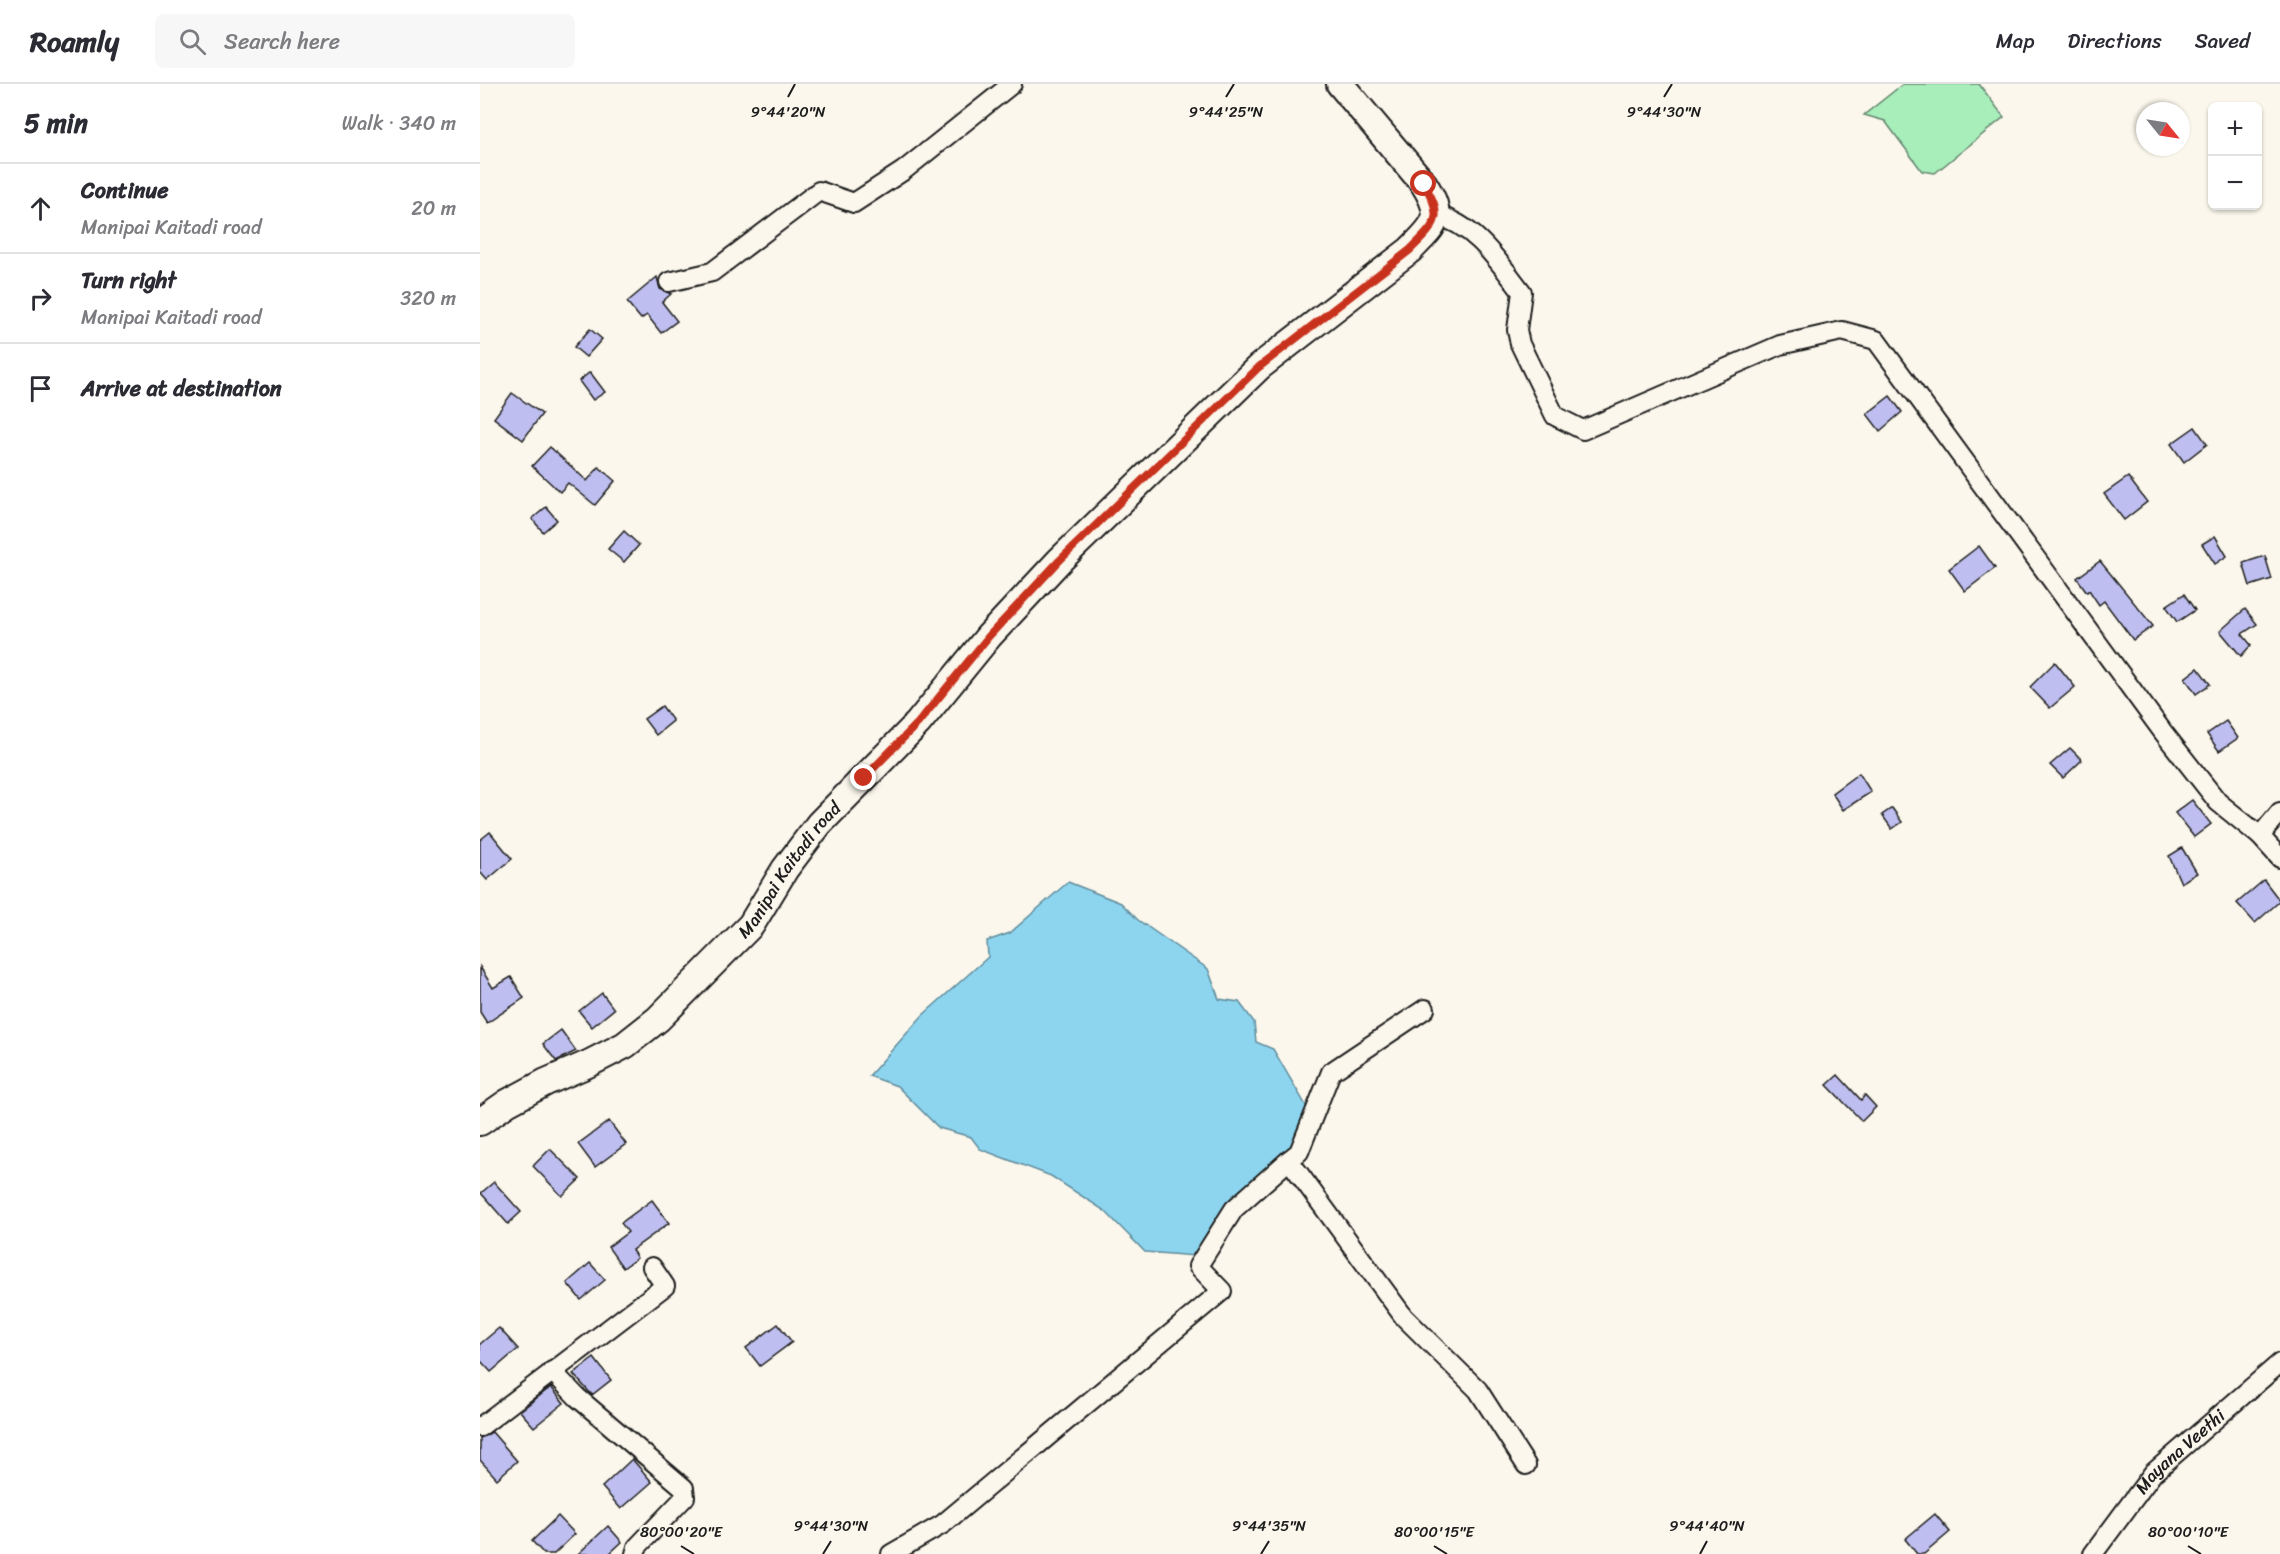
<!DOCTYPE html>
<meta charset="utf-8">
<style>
:root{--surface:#fff;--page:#f7f7f7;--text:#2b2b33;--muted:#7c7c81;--line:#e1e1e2}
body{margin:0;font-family:Sriracha,sans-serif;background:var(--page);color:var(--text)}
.controls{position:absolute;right:18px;top:18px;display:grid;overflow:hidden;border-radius:9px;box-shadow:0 2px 4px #0004}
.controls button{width:54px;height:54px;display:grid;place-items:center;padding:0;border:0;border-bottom:2px solid var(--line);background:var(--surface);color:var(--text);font:30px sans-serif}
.compass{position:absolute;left:1656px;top:18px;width:54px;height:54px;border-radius:50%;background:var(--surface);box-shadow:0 2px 4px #0004;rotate:120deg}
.stop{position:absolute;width:18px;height:18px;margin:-14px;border:4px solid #c8321e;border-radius:50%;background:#fff}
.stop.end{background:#c8321e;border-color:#fff;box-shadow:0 2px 6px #0008}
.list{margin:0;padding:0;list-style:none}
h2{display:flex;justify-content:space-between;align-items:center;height:78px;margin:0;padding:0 24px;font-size:26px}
h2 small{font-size:20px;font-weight:400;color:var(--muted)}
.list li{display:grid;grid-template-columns:39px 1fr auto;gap:18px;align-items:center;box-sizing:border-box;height:90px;padding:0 24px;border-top:2px solid var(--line)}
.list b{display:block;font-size:22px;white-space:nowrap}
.list p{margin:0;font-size:20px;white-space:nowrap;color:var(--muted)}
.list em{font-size:20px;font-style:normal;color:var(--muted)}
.icon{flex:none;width:33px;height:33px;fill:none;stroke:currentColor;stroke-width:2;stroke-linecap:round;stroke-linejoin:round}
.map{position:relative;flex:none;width:1800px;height:1470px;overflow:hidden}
header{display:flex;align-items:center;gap:36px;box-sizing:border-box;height:84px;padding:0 30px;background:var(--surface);border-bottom:2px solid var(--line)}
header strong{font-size:28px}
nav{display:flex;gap:33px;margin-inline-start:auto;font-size:21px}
.search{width:420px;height:54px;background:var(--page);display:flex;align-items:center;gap:15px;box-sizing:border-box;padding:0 21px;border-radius:9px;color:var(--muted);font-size:22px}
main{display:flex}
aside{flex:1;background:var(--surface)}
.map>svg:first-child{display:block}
</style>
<header>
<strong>Roamly</strong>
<div class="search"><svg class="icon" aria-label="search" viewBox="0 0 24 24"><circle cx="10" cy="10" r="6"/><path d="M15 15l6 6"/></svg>Search here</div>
<nav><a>Map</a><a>Directions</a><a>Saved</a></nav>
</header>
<main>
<aside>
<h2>5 min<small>Walk · 340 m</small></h2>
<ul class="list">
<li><svg class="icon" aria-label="ahead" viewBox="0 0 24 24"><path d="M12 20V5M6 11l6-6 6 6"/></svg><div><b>Continue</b><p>Manipai Kaitadi road</p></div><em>20 m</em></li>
<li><svg class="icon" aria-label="right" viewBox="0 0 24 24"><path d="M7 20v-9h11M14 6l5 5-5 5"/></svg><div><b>Turn right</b><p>Manipai Kaitadi road</p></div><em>320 m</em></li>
<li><svg class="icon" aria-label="arrive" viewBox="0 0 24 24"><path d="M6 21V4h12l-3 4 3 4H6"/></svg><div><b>Arrive at destination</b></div></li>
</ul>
</aside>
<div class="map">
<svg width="1800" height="1470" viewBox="0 0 1800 1470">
<rect width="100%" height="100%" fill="#fbf7ec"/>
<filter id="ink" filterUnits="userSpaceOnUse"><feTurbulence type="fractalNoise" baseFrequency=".0167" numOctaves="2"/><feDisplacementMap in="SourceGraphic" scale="12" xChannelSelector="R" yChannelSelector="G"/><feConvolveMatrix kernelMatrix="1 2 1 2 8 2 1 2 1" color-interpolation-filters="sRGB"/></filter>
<g filter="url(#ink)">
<path fill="#a8eebb" stroke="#62856c" stroke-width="1.5" d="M1423,0H1499L1524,33L1455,89L1442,87L1405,37L1384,31Z"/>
<path fill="#8dd5ef" stroke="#608b9b" stroke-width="1.5" d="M588,798L641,819L658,836L728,885L739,915L759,918L774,938L776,958L793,965L828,1025L816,1064L716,1172L665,1168L625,1127L571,1092L500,1065L491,1053L459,1044L417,1002L389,992L443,931L508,873L507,857L530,849Z"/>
<g fill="#bebef0" stroke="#1c1c1c" stroke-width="1.5">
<path d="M177,193L180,205L191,210L182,218L197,237L181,249L167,231L161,235L147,218Z"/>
<path d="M110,245L122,255L106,273L94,263Z"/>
<path d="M110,288L125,308L113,316L99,297Z"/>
<path d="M32,309L62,330L43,356L14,334Z"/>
<path d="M1410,312L1422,328L1400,347L1387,330Z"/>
<path d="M1715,343L1727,360L1704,378L1691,360Z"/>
<path d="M70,363L107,397L119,383L135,397L115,421L88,399L80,408L52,382Z"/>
<path d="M1648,393L1667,418L1644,436L1624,410Z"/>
<path d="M66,423L77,436L63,448L52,435Z"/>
<path d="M144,447L159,461L144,478L128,465Z"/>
<path d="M1735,452L1747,472L1735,480L1722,460Z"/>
<path d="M1499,462L1515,484L1485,507L1469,485Z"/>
<path d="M1785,472L1792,495L1770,502L1763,479Z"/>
<path d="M1620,477L1673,542L1653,556L1624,517L1619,521L1609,506L1607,508L1597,494Z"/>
<path d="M1704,510L1715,526L1697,538L1686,522Z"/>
<path d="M1765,525L1777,540L1762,550L1771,561L1761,572L1740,547Z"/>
<path d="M1575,578L1595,603L1570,624L1550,603Z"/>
<path d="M1718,584L1730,600L1716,610L1705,594Z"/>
<path d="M182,622L193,637L176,651L164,635Z"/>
<path d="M1746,637L1758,654L1739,667L1727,650Z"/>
<path d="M1590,664L1602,676L1583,694L1570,681Z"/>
<path d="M1379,689L1391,708L1363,726L1352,709Z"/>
<path d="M1712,716L1731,740L1714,753L1695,729Z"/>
<path d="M1412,724L1422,738L1412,745L1402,731Z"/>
<path d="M10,748L32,775L7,796L0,788V756Z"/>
<path d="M1702,764L1717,789L1701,799L1689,772Z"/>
<path d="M1784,796L1800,817L1775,839L1757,819Z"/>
<path d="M0,883L13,904L31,893L44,914L7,939L0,928Z"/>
<path d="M122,909L134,925L112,943L99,927Z"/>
<path d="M81,946L96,967L76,977L63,960Z"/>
<path d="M1358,991L1381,1016L1385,1011L1396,1023L1382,1037L1347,1001Z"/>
<path d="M129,1037L146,1060L115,1083L98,1060Z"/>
<path d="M70,1065L100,1095L82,1112L53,1082Z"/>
<path d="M14,1098L41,1128L28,1140L1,1109Z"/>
<path d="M172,1116L189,1139L152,1166L157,1174L143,1184L128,1163L148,1148L141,1139Z"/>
<path d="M110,1179L125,1196L101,1216L87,1199Z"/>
<path d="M298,1240L312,1258L280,1282L266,1264Z"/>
<path d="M19,1244L38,1265L11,1288L0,1276V1260Z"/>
<path d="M114,1274L131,1296L112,1311L93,1290Z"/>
<path d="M71,1303L84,1319L54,1343L40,1327Z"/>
<path d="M12,1348L37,1377L17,1395L0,1376V1354Z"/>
<path d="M152,1375L172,1398L141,1425L122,1403Z"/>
<path d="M1455,1430L1470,1448L1444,1470H1437L1425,1455Z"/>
<path d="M78,1432L95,1450L74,1470H64L52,1457Z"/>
<path d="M128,1442L142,1458L129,1470H98Z"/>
</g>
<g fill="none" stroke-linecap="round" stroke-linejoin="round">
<defs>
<g id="street">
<path d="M956,131C995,141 1018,177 1042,208L1037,246L1040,260L1075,332L1103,346L1300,261L1362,247L1396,256L1683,648L1738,718L1780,752L1800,774"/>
<path d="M189,198L232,188L339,107L374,119L423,87L532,0"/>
<path d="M1780,752L1800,728"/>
<path d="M945,925L851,988L819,1068L809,1076L924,1233L998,1306L1046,1381"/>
<path d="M72,1287L97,1313L204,1404L205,1413L157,1463L155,1470"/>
<path d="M0,1343L185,1202L172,1183"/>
<path d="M411,1470L463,1440L742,1207L718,1182L754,1125L809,1076"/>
<path id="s1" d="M1613,1470L1673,1389L1800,1279"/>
</g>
<g id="secondary">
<path id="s2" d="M0,1038L27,1019L66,998L108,980L145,961L178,935L271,841L305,785L339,740L438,639L509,552L579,477L779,283L930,166C956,140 965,134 944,100L860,0"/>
</g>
</defs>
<use href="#street" stroke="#1c1c1c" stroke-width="22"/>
<use href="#secondary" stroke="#1c1c1c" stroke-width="30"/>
<use href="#street" stroke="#fbf7ec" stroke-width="18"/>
<use href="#secondary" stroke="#fbf7ec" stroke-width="26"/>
</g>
</g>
<g fill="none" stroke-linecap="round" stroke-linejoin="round" filter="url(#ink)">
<path stroke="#c8321e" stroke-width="8" d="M384,694L438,639L509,552L579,477L779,283L930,166C956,140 965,134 944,100"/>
</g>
<path fill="none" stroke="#1c1c1c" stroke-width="2" d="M308,13L315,0M746,13L754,0M1184,13L1192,0M201,1462L214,1470M954,1462L967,1470M1708,1462L1721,1470M343,1470L351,1457M781,1470L789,1457M1220,1470L1227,1457"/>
<g text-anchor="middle" stroke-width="4.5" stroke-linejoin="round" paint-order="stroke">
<g font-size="18" fill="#1c1c1c" stroke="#fbf7ec">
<text dy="6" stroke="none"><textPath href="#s2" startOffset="406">Manipai Kaitadi road</textPath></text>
<text dy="6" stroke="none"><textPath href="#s1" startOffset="135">Mayana Veethi</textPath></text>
</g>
</g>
<g font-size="15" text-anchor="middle" fill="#1c1c1c" stroke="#fbf7ec" stroke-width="4.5" stroke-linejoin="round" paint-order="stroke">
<text x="308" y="33">9°44'20"N</text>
<text x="746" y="33">9°44'25"N</text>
<text x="1184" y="33">9°44'30"N</text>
<text x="351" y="1447">9°44'30"N</text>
<text x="789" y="1447">9°44'35"N</text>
<text x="1227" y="1447">9°44'40"N</text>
<text x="201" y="1453">80°00'20"E</text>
<text x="954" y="1453">80°00'15"E</text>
<text x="1708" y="1453">80°00'10"E</text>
</g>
</svg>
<div class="controls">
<button>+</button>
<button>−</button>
</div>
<svg class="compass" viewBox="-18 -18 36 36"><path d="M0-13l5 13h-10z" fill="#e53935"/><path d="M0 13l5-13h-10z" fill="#7c7c81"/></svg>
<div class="stop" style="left:944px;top:100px"></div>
<div class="stop end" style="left:384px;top:694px"></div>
</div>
</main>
